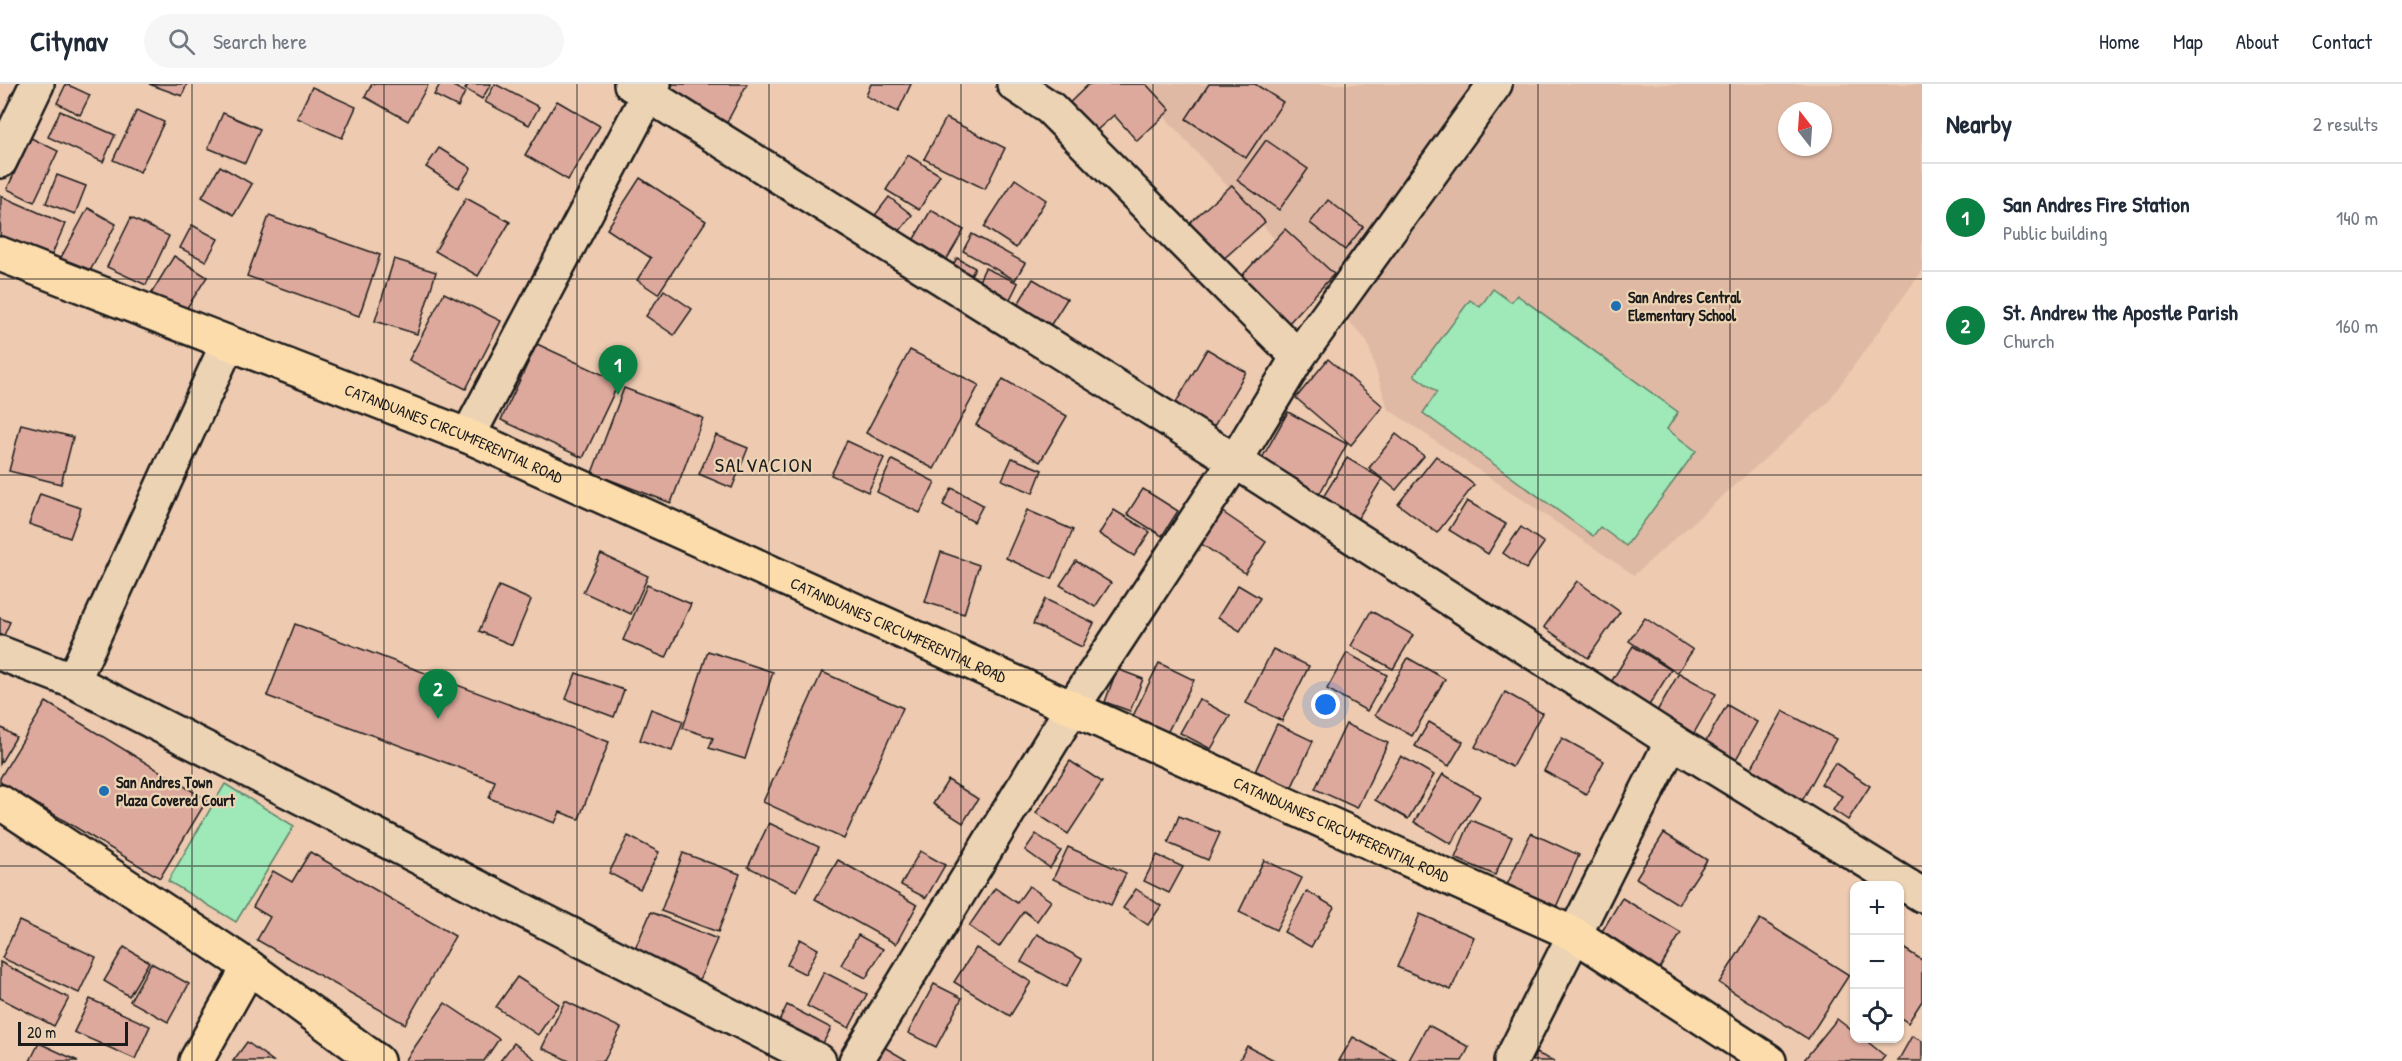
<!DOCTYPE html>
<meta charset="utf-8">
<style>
:root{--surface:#fff;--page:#f6f6f7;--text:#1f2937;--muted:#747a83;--line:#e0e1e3;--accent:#0b8043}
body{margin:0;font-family:"Patrick Hand",sans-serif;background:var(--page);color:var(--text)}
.controls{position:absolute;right:18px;bottom:18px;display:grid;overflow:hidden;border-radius:12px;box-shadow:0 2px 4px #0004}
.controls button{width:54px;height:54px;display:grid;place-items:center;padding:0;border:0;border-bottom:2px solid var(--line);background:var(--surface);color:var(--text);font:30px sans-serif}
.compass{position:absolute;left:1778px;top:18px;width:54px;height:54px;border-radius:50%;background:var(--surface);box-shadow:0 2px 4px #0004;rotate:343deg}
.scale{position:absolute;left:18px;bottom:15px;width:110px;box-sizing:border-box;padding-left:6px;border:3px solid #1c1c1c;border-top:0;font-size:16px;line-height:21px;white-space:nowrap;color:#1c1c1c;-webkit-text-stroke:4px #ecd3b4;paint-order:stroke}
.you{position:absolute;left:1326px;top:621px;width:21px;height:21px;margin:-15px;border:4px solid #fff;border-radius:50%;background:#1a73e8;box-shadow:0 0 0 9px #1a73e833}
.badge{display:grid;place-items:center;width:39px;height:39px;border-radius:50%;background:var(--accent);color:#fff;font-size:20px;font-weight:700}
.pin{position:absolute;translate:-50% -50px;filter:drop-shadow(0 2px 3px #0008)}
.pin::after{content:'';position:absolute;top:32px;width:21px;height:18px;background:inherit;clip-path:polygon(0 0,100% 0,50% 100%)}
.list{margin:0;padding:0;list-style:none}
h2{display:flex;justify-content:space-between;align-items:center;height:78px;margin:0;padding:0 24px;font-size:26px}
h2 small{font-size:20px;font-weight:400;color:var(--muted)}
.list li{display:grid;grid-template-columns:39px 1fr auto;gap:18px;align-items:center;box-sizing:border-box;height:108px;padding:0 24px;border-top:2px solid var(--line)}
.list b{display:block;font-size:22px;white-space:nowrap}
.list p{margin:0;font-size:20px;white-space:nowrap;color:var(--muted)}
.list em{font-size:20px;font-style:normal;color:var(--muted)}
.icon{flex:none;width:33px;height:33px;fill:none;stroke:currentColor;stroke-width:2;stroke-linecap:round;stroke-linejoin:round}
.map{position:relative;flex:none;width:1922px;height:977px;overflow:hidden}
header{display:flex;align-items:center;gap:36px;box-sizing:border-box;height:84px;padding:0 30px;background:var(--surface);border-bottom:2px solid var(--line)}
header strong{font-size:28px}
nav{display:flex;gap:33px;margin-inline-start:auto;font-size:21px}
.search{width:420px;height:54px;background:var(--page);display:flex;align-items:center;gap:15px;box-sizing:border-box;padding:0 21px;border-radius:33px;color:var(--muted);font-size:22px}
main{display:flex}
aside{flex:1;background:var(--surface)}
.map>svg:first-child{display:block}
</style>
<header>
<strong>Citynav</strong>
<div class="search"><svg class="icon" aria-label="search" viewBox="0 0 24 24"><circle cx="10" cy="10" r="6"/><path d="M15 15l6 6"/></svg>Search here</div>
<nav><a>Home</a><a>Map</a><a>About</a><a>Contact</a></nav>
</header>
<main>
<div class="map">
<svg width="1922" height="977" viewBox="0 0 1922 977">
<rect width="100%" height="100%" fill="#edcab0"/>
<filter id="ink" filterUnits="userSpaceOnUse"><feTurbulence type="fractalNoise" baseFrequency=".0167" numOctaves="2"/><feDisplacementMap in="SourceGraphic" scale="12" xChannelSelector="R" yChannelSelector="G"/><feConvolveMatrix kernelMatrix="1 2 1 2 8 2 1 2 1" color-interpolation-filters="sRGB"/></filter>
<g filter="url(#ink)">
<path fill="#e0b9a4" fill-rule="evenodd" d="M1135,0H1922V187L1827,319L1634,491L1388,325L1367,257ZM1787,27H1823V63H1787Z"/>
<g fill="#9fe8b7" stroke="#5e826a" stroke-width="1.5">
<path d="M1493,205L1511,218L1517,211L1678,328L1667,345L1696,367L1626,462L1600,443L1593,452L1423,329L1437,308L1414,291L1470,216L1480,223Z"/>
<path d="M225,700L294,742L236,838L168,797Z"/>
</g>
<g fill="#dea99d" stroke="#1c1c1c" stroke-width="1.5">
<path d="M66,0L90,11L80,31L57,19Z"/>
<path d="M149,0H187L182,12Z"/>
<path d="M372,0H427L428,1L408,37L365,13Z"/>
<path d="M440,0H449L465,8L458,23L434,11Z"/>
<path d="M469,0H491L482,15L465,5Z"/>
<path d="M495,0L539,23L529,41L485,18Z"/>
<path d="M673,0H747L724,44L666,15Z"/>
<path d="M871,0H911L898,28L866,12Z"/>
<path d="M1089,0H1146L1170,26L1137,57L1114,31L1088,54L1062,26Z"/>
<path d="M1209,0H1255L1283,18L1246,74L1186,35Z"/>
<path d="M312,3L356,23L342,54L297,34Z"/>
<path d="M557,17L600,42L568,96L525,71Z"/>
<path d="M137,26L164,38L140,88L113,76Z"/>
<path d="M60,27L115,51L103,78L48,53Z"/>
<path d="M223,29L260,45L245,79L208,64Z"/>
<path d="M946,34L1005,64L985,105L924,75Z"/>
<path d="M31,54L58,67L34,118L7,105Z"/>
<path d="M1266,56L1308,85L1279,126L1237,96Z"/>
<path d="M439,64L471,84L458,104L426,83Z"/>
<path d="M908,71L940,91L919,126L886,106Z"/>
<path d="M220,82L252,100L234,131L202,113Z"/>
<path d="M57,91L86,102L75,130L46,119Z"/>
<path d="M640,94L706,137L658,210L637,196L651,174L607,145Z"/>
<path d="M1015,95L1046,116L1016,164L984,143Z"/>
<path d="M1232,101L1265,138L1220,178L1187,141Z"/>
<path d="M1,112L65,140L47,182L0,163Z"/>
<path d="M889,113L912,131L892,157L869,139Z"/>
<path d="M466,114L510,138L478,192L435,167Z"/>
<path d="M1328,116L1363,143L1345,166L1310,139Z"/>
<path d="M88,124L116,140L86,194L58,179Z"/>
<path d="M931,126L964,146L941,185L908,165Z"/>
<path d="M269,132L380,171L359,232L247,192Z"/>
<path d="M131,134L169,152L146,201L107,183Z"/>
<path d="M192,141L218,155L206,177L180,164Z"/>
<path d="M1285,145L1334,190L1287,241L1238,196Z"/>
<path d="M972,150L1025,179L1015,196L963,167Z"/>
<path d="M174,172L207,193L181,233L149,213Z"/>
<path d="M957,174L975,184L963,205L945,194Z"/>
<path d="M394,175L436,188L417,250L375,237Z"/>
<path d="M985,184L1018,199L1005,225L973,210Z"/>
<path d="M1033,195L1067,215L1045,250L1012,230Z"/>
<path d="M664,206L692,225L674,251L646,232Z"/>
<path d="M444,209L501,237L466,305L409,276Z"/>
<path d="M537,260L619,298L583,374L501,336Z"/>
<path d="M1207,265L1246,288L1210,349L1171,327Z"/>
<path d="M910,266L979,301L934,385L866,349Z"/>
<path d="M1328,275L1383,322L1351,361L1296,314Z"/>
<path d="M1003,295L1067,332L1040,378L976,341Z"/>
<path d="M624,304L703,334L671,419L592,389Z"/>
<path d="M1288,328L1347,360L1316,416L1257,383Z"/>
<path d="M21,340L73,353L61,400L9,387Z"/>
<path d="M1396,350L1424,372L1396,406L1369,384Z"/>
<path d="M716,351L748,364L732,404L699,390Z"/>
<path d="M847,357L884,374L868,408L831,391Z"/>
<path d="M1436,372L1474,401L1437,449L1398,420Z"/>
<path d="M1012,374L1042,386L1033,409L1002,396Z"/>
<path d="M1347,374L1382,395L1352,444L1317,423Z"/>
<path d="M892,376L935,398L920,429L877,408Z"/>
<path d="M952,404L983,421L974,438L943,421Z"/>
<path d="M1143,405L1178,427L1162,452L1127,430Z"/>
<path d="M40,410L81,424L70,454L29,440Z"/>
<path d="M1467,417L1506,440L1488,470L1449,446Z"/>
<path d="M1027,426L1073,446L1052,495L1006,474Z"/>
<path d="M1114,426L1150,448L1134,472L1099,450Z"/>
<path d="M1221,427L1266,458L1245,489L1200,459Z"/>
<path d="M1521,443L1544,459L1526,485L1503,469Z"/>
<path d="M941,468L979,481L964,530L925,518Z"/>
<path d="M601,470L648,492L631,530L583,508Z"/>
<path d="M1076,477L1111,499L1095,523L1060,501Z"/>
<path d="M1577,497L1620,528L1588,574L1544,543Z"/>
<path d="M647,501L691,520L666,574L623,556Z"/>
<path d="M1238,501L1260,514L1240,547L1218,533Z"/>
<path d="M499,502L531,516L512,561L479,547Z"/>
<path d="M1045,515L1094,539L1082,563L1033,540Z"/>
<path d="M1371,527L1413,551L1393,585L1351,562Z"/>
<path d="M0,534L10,538L1,558H0Z"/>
<path d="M1645,534L1693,566L1677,589L1629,557Z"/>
<path d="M295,540L609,658L579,735L560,728L555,739L489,714L495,697L267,612Z"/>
<path d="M1633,562L1671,586L1643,631L1605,608Z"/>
<path d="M1273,565L1309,582L1282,637L1246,619Z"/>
<path d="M708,567L773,588L745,675L709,664L713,654L683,644Z"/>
<path d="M1347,569L1387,591L1367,627L1327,605Z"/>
<path d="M1408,574L1445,595L1412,652L1375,631Z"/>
<path d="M1159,579L1194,596L1167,649L1133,632Z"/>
<path d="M1117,585L1143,595L1130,627L1105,618Z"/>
<path d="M822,588L903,624L844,755L763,718Z"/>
<path d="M576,589L624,606L614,633L566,615Z"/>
<path d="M1679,589L1716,610L1690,656L1653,634Z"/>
<path d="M1505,608L1542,629L1512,683L1475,663Z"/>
<path d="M1199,615L1230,632L1211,665L1180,649Z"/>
<path d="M46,618L207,716L160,794L0,698V694Z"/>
<path d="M1727,621L1757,638L1731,684L1700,667Z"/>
<path d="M651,625L683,637L672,667L640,656Z"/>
<path d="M1783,627L1836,655L1796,728L1743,700Z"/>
<path d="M1429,638L1463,658L1449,682L1415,662Z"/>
<path d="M1277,640L1313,657L1289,709L1253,692Z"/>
<path d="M1346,640L1388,659L1357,724L1315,705Z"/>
<path d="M0,643L16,653L0,680Z"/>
<path d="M1562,654L1604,677L1586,710L1544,687Z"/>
<path d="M1401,672L1434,691L1408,735L1375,716Z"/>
<path d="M1070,677L1102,698L1068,750L1036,729Z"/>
<path d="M1835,679L1870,702L1848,736L1833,726L1842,712L1821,700Z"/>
<path d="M1443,690L1480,712L1451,760L1414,738Z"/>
<path d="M948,696L978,715L963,739L933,720Z"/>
<path d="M1179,732L1220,749L1208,776L1168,759Z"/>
<path d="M1471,736L1512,753L1495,791L1455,774Z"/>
<path d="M769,739L819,763L797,807L748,783Z"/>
<path d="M1531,749L1579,771L1556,823L1507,801Z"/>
<path d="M1664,749L1707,776L1678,820L1636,794Z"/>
<path d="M1036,750L1061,767L1050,784L1025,766Z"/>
<path d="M628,752L659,768L640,805L609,789Z"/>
<path d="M1068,763L1126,789L1111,821L1053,795Z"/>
<path d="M920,767L945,781L926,814L901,801Z"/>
<path d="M310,768L455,852L405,940L257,856L270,833L253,823L273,787L292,798Z"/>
<path d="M683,769L740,790L718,848L661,827Z"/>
<path d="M1157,771L1183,783L1169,809L1144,797Z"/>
<path d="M838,776L917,821L896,860L815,815Z"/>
<path d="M1264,776L1302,794L1276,846L1239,828Z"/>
<path d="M1029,802L1051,817L1037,837L1024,827L999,863L969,842L995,804L1017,819Z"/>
<path d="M1136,805L1161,822L1148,841L1123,824Z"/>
<path d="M1307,807L1334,823L1311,863L1284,848Z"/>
<path d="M1622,814L1681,849L1657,889L1598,854Z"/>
<path d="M651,828L717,855L696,904L630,876Z"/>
<path d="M1420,830L1474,853L1451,906L1397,883Z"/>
<path d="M1760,835L1849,891L1808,955L1719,899Z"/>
<path d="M19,837L96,873L79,909L2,874Z"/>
<path d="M1037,850L1082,875L1066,903L1021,878Z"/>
<path d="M858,851L883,865L866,894L841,881Z"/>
<path d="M800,855L818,865L805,890L787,881Z"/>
<path d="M1900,862L1922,876V917L1908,939L1900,933Z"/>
<path d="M124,863L149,878L129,912L104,897Z"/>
<path d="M976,864L1031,898L1010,932L954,898Z"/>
<path d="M0,878L69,914L54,942L0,914Z"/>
<path d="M151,879L189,900L168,938L130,917Z"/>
<path d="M824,888L867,910L849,944L807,922Z"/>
<path d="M517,893L559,920L538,951L496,923Z"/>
<path d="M934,900L962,914L936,963L908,949Z"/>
<path d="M90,915L150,942L135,975L74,948Z"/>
<path d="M565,917L621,944L604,977H569L542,964Z"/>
<path d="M445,919L499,955L484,977H405Z"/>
<path d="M787,921L831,944L816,972L773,950Z"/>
<path d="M1837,935L1854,948V954H1863L1885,972L1881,977L1804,976Z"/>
<path d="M1428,941L1469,963L1462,977L1409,976Z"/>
<path d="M1912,952L1922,957V977H1898Z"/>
<path d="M1353,953L1397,977H1339Z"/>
<path d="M247,958L273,977H233Z"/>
<path d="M39,959L78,977H30Z"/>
<path d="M514,959L537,977H500Z"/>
<path d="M1247,962L1276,977H1239Z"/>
<path d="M884,963L908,977H876Z"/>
<path d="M1536,969L1554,977H1532Z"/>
</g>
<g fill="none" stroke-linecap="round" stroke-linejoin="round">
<defs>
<g id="minor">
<path d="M631,0L1235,377L1672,657L1922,811"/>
<path d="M1014,0L1050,24L1298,273"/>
<path d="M0,77L37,0"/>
<path d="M228,259L73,597L819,977"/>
<path d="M468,352L654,0"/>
<path d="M0,569L73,597"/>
<path d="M856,977L1072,624L1235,377L1298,273L1495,0"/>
<path d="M1511,977L1672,657"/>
</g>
<g id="major">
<path id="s1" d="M0,170L468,352L1574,850L1769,977"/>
<path d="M0,718L249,883L377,977"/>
<path d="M196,977L249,883"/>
</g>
</defs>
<use href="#minor" stroke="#1c1c1c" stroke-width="38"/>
<use href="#major" stroke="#1c1c1c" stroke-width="38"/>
<use href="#minor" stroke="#ecd3b4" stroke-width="33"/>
<use href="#major" stroke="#fddcac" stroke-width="33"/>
</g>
</g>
<path fill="none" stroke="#1c1c1c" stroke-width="1.5" stroke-opacity="0.55" d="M192,0V977M384,0V977M577,0V977M769,0V977M961,0V977M1153,0V977M1345,0V977M1538,0V977M1730,0V977M0,195H1922M0,391H1922M0,586H1922M0,782H1922"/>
<g fill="#1f6fb2" stroke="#ecd3b4" stroke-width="2">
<circle cx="1616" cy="222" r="6"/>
<circle cx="104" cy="707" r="6"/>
</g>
<g text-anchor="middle" stroke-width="4.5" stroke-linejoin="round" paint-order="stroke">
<g font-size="16" font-weight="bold" fill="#1c1c1c" stroke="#ecd3b4" text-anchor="start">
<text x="1628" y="219">San Andres Central<tspan x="1628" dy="18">Elementary School</tspan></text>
<text x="116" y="704">San Andres Town<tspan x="116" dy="18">Plaza Covered Court</tspan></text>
</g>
<g font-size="16" fill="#1c1c1c" stroke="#ecd3b4">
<text dy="6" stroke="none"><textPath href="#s1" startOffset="488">CATANDUANES CIRCUMFERENTIAL ROAD</textPath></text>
<text dy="6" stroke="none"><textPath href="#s1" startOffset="974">CATANDUANES CIRCUMFERENTIAL ROAD</textPath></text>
<text dy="6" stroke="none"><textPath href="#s1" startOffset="1460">CATANDUANES CIRCUMFERENTIAL ROAD</textPath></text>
</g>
<g font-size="20" letter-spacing="1.5" fill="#1c1c1c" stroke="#ecd3b4">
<text x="764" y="388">SALVACION</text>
</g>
</g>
</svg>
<div class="controls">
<button>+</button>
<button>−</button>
<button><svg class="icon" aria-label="locate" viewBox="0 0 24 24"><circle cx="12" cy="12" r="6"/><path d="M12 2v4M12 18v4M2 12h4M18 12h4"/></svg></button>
</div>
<svg class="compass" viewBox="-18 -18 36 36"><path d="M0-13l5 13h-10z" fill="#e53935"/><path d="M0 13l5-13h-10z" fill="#747a83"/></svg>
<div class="scale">20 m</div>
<div class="you"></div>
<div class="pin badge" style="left:618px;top:311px">1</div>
<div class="pin badge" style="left:438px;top:635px">2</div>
</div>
<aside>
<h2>Nearby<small>2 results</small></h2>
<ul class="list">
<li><span class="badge">1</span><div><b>San Andres Fire Station</b><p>Public building</p></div><em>140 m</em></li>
<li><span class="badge">2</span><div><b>St. Andrew the Apostle Parish</b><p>Church</p></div><em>160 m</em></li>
</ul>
</aside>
</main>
